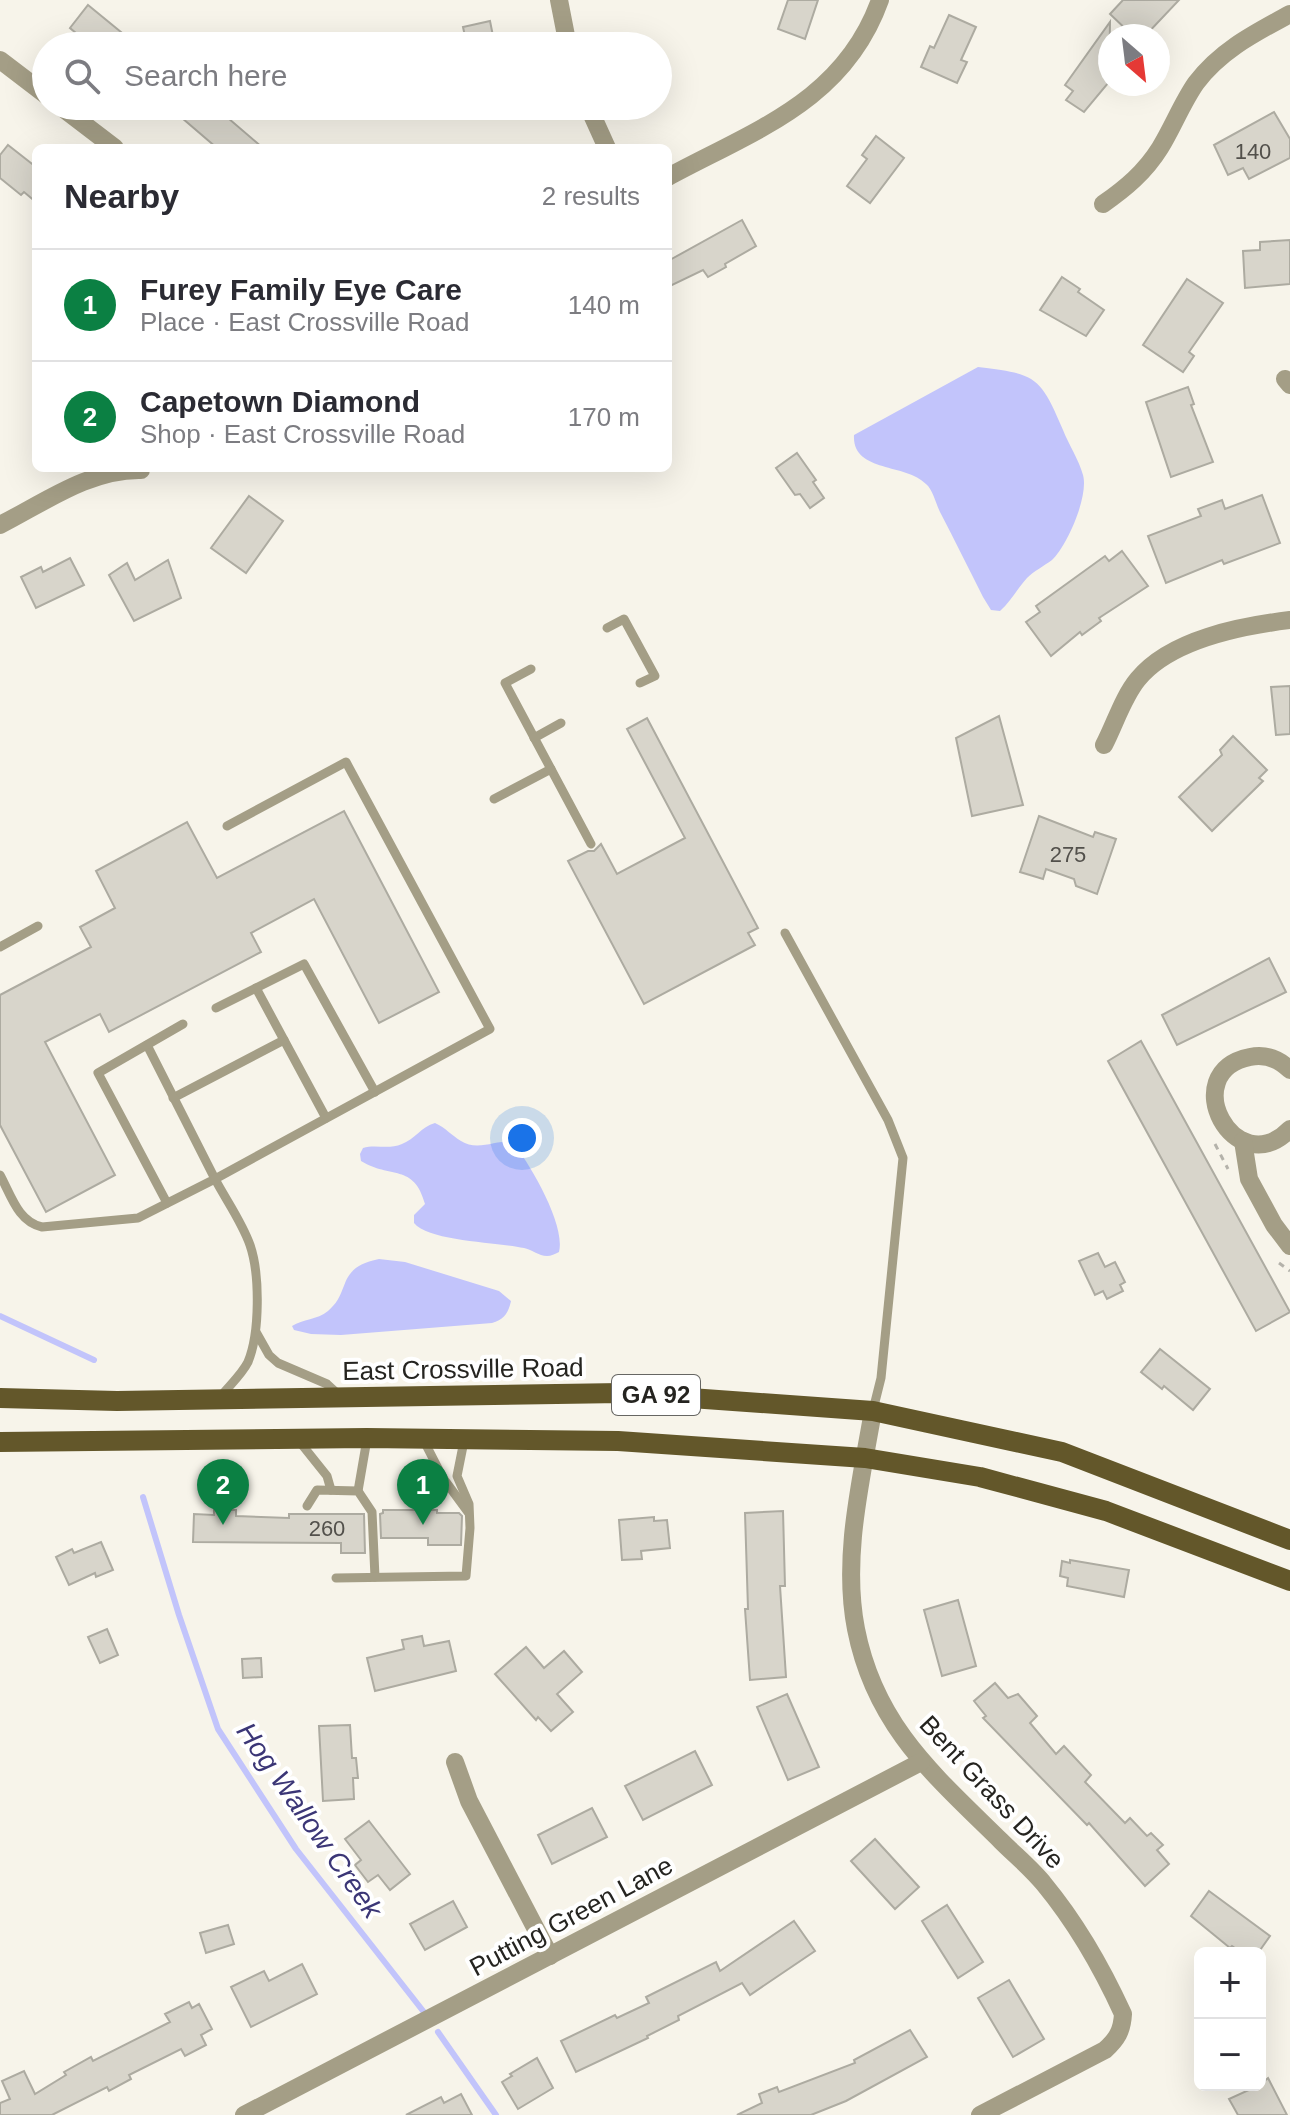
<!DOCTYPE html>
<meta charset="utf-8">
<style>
:root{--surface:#fff;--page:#f2f2f3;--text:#2b2b33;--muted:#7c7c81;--line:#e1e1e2;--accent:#0b8043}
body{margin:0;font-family:Helvetica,sans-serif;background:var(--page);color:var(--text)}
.controls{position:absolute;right:24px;bottom:24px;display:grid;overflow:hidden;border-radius:12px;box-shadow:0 8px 32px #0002}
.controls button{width:72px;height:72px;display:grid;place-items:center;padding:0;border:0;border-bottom:2px solid var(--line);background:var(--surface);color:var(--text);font:40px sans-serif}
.compass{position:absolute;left:1098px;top:24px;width:72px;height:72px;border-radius:50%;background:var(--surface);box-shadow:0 8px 32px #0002;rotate:152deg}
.you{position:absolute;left:522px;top:1138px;width:28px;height:28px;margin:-20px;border:6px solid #fff;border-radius:50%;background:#1a73e8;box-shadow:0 0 0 12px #1a73e833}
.badge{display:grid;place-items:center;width:52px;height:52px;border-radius:50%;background:var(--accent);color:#fff;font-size:26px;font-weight:700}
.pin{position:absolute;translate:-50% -66px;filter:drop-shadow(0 2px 4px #0008)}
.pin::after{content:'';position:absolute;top:42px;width:28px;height:24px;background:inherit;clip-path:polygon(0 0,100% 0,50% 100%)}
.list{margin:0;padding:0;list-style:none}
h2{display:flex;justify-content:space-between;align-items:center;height:104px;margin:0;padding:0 32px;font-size:34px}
h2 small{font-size:26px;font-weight:400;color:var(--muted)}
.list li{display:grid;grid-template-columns:52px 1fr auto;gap:24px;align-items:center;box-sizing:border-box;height:112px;padding:0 32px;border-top:2px solid var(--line)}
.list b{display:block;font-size:30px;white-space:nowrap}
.list p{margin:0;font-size:26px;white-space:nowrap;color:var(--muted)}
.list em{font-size:26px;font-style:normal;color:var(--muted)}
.icon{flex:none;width:44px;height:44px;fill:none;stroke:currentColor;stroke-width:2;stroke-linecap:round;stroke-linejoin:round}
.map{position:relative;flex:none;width:1290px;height:2115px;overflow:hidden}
.search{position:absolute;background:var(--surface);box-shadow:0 8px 32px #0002;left:32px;top:32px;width:640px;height:88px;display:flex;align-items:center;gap:20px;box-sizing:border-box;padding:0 28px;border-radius:44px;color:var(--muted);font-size:30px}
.panel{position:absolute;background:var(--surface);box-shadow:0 8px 32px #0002;left:32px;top:144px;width:640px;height:328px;border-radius:12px}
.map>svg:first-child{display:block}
</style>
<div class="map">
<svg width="1290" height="2115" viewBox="0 0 1290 2115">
<rect width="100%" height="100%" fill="#f7f4ea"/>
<g fill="#c2c4fb">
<path d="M978,367C1036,374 1040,376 1063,430C1069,445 1079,460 1083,475C1089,496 1067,546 1052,560C1044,566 1034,571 1027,578C1017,589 1011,601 1000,611L991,610L983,597C969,569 955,541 940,512C936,504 933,490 926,484C906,463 852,473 854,435Z"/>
<path d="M435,1123C446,1128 451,1135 461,1141C476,1151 495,1141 512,1141C529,1163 566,1224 559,1252C555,1254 551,1256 547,1256C539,1256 531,1249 524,1248C498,1242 430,1242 414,1223V1215L425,1204C414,1163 390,1179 361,1161L360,1154L363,1148C376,1144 388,1150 402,1144C415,1139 421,1127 435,1123Z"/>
<path d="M379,1259L405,1262L499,1291L511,1301C508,1314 504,1319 492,1323L341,1335L311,1334L294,1330L292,1326C303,1319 317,1320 328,1311C352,1291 335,1268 379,1259Z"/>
</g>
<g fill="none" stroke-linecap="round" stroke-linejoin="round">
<g stroke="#c2c4fb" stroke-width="6">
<path d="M0,1316L94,1360"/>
<path d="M143,1497L179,1615L218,1729L296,1849L427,2016"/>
<path d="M438,2032L496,2115"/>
</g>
</g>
<g fill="#d8d5cb" stroke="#adaba1" stroke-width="2">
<path d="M788,0H818L805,39L778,29Z"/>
<path d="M1123,0H1179L1145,36H1133L1110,14Z"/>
<path d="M88,5L138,46H82L83,39L70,28Z"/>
<path d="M949,15L976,27L961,60L967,62L957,83L921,67L930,46L934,48Z"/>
<path d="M490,21L495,46H467L463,27Z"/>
<path d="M1110,22L1109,82L1084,112L1066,100L1073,91L1065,85Z"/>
<path d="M168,106H214L263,148H217Z"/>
<path d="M1274,112L1290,139V158L1249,179L1243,168L1228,175L1214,145Z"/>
<path d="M876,136L904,158L870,203L847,186L867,159L862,155Z"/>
<path d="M8,145L36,167V202L24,192L21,195L0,178V155Z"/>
<path d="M742,220L756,246L725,264L726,267L708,277L703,270L668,287V261Z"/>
<path d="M1290,240V284L1245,288L1243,251L1260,250V242Z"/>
<path d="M1062,277L1080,289L1078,292L1104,310L1086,336L1040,310Z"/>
<path d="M1187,279L1223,303L1189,352L1194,356L1183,372L1143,345Z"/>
<path d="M1188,387L1194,404L1191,405L1213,462L1171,477L1146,402Z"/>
<path d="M797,453L816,480L813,482L824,498L810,508L800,494L795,495L776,468Z"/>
<path d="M1262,495L1280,543L1224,564L1222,560L1166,583L1148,536L1201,516L1198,509L1222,500L1225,509Z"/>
<path d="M249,496L283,521L246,573L211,548Z"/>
<path d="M1122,551L1148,586L1099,618L1101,621L1082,635L1080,632L1051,656L1026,622L1040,612L1036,606L1105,556L1109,561Z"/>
<path d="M70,558L84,585L36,608L21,577L41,567L43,572Z"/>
<path d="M168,560L181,598L134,621L109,575L127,563L135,580Z"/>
<path d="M1290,686V734L1276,735L1271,687Z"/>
<path d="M999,716L1023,805L972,816L956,738Z"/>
<path d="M647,718L758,928L748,933L755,945L644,1004L568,861L588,851H594L601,844L617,874L685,838L627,729Z"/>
<path d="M1233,736L1267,770L1259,778L1263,781L1212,831L1179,797L1222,755L1220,750Z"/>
<path d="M344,811L439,992L379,1023L314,899L251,933L261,952L109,1032L100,1014L45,1042L115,1175L46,1212L0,1125V995L91,947L80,927L115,908L96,871L187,822L217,878Z"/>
<path d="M1039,816L1093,837L1095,832L1116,839L1097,894L1076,886L1074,879L1046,869L1043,879L1020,872Z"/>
<path d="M1269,958L1286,992L1177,1045L1162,1015Z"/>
<path d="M1141,1041L1290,1312L1256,1331L1108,1061Z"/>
<path d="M1098,1253L1105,1267L1115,1262L1125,1282L1120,1285L1123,1291L1107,1299L1103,1291L1095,1295L1079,1261Z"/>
<path d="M1160,1349L1210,1389L1193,1410L1164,1386L1162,1389L1141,1372Z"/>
<path d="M214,1510H236V1516L289,1518V1514H364L365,1553H341V1543L193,1542L194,1514L214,1515Z"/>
<path d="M383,1510H437V1513H459L462,1516L461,1545H428V1538H381L380,1514L383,1513Z"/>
<path d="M783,1511L785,1586H780L786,1677L750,1680L745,1609H748L745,1513Z"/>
<path d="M654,1517V1521L667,1520L670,1548L641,1551L642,1559L622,1560L619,1520Z"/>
<path d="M101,1542L113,1570L96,1577L95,1573L69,1585L56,1557L72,1549L74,1553Z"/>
<path d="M1070,1560L1129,1570L1124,1597L1067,1586L1068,1578L1060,1576L1062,1561L1070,1563Z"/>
<path d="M958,1600L976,1666L942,1676L924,1610Z"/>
<path d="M107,1629L118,1655L100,1663L88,1637Z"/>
<path d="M422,1636L424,1646L449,1641L456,1671L375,1691L367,1658L404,1649L402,1640Z"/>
<path d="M526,1647L544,1668L564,1651L582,1672L557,1694L573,1712L551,1731L538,1717L536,1720L495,1674Z"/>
<path d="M261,1658L262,1677L243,1678L242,1659Z"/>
<path d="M995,1683L1008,1698L1018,1694L1037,1716L1030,1723L1056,1754L1064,1746L1091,1775L1085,1782L1125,1823L1130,1818L1147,1836L1151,1833L1163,1845L1157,1850L1169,1864L1145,1886L1089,1823L1087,1825L983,1718L986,1716L974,1701Z"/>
<path d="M787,1694L819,1767L788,1780L757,1707Z"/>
<path d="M350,1725L352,1758H356L358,1778H353L354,1799L323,1801L319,1726Z"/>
<path d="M695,1751L712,1785L643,1820L625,1786Z"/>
<path d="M592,1808L607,1837L552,1864L538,1835Z"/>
<path d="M369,1821L410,1874L390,1890L378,1875L368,1882L355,1865L361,1860L345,1839Z"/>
<path d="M875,1839L919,1887L895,1909L851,1861Z"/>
<path d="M1209,1891L1270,1936L1258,1953H1242L1232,1946L1230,1948L1191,1916Z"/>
<path d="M453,1901L467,1927L425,1950L410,1924Z"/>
<path d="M947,1905L983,1962L958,1978L922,1921Z"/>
<path d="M794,1921L815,1951L750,1995L742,1983L678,2016L679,2020L647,2036L648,2038L576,2072L561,2041L615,2015L617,2018L649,2003L646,1997L716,1962L720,1971Z"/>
<path d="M228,1925L234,1944L206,1953L200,1933Z"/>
<path d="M302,1964L317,1994L251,2027L231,1987L264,1971L269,1981Z"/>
<path d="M1009,1980L1044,2039L1013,2057L978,1998Z"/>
<path d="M189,2002L192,2008L199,2004L212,2029L201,2035L206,2045L185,2056L181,2049L129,2075L131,2079L109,2091L107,2087L52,2115H0V2103L10,2099L2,2081L24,2071L35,2094L66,2075L64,2072L91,2057L93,2061L170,2022L165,2014Z"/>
<path d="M910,2030L927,2057L846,2101L811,2115H737L762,2103L759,2094L777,2087L779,2092L855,2063L854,2060Z"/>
<path d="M537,2058L553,2088L518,2109L502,2082L512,2076L510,2074Z"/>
<path d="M1268,2078L1287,2115H1238L1229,2099L1260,2085Z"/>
<path d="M461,2094L472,2115H406L441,2097L444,2103Z"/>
</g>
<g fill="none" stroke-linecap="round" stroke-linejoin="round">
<g stroke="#b4b2aa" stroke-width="3" stroke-dasharray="6 6" stroke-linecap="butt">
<path d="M1215,1144L1228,1169"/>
<path d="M1279,1263L1290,1271"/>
</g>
<g stroke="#a49e86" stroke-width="9">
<path d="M607,628L624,619L655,676L640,683"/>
<path d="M531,669L505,683L591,844"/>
<path d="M534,738L561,723"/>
<path d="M494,799L551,769"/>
<path d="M785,933L888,1120L903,1158L881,1378L873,1410"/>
<path d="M0,947L38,926"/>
<path d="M256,988L326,1118"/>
<path d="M216,1008L304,964L375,1092"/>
<path d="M173,1098L284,1040"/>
<path d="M0,1175C11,1195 18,1222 42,1227L138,1218L215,1179L147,1045"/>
<path d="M167,1203L98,1073L183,1024"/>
<path d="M256,1332L269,1355L278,1363L327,1384L339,1395"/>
<path d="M221,1396C230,1385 242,1374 248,1362C260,1333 260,1274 250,1245C242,1222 226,1200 215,1179L490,1029L346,762L227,826"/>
<path d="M299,1441L327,1476L331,1490"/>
<path d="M424,1441L443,1478L468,1512"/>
<path d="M358,1491L367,1439"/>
<path d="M307,1506L317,1490L358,1491L372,1512L375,1577"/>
<path d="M336,1578L466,1576L470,1528L469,1504L457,1476L464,1441"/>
</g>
<g stroke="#a49e86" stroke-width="18">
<path d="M559,0L568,46"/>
<path d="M0,60L46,95"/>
<path d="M60,106L115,148"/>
<path d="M588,106L607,148"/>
<path d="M668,177C755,130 844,101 880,0"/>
<path d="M1103,204C1126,188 1145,172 1160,148C1173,127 1182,103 1196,83C1221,50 1255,33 1290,14"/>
<path d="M1285,379L1290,385"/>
<path d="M0,525C45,502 90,469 141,470"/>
<path d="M1104,745C1115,724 1123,697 1138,679C1171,639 1241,626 1290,620"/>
<path d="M1290,1070C1279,1059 1265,1054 1250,1057C1175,1072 1235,1185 1290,1129"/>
<path d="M1243,1141L1249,1179L1274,1225L1290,1246"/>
<path d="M873,1411C861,1481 842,1558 856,1629C875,1726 934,1775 1001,1841C1015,1855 1032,1869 1044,1884C1077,1924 1102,1968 1123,2014C1122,2031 1117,2039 1105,2050L980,2115"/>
<path d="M455,1762L469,1801L550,1956"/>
<path d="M244,2115L921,1762"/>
</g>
<g stroke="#63572a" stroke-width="20">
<path d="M0,1398L117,1401L621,1393L873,1411L1062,1452L1290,1540"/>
<path d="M0,1442L367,1438L618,1441L865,1458L980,1477L1106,1511L1290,1581"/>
</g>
</g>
<g text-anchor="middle" stroke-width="8" stroke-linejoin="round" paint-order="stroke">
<g font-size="22" fill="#52504b">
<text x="1253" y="159">140</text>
<text x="1068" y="862">275</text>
<text x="327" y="1536">260</text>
</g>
<rect fill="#fff" stroke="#666663" stroke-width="2" x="612" y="1375" width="88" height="40" rx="6"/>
<g font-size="24" font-weight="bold" fill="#252420">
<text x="656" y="1403">GA 92</text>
</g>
<g font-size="26" fill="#252420" stroke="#fff">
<text transform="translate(463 1369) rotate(-1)" y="9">East Crossville Road</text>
<text transform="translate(992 1792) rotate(47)" y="9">Bent Grass Drive</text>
<text transform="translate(571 1916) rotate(-28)" y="9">Putting Green Lane</text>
</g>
<g font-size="28" font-style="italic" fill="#3b3676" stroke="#fff">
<text transform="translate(310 1820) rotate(55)" y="10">Hog Wallow Creek</text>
</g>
</g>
</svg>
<div class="controls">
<button>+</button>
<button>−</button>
</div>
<svg class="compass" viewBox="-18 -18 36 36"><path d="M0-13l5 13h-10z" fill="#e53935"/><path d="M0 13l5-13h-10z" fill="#7c7c81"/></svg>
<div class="you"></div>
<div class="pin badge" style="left:423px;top:1525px">1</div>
<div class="pin badge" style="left:223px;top:1525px">2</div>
<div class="search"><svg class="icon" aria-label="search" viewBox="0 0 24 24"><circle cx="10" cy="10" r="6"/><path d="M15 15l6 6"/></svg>Search here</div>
<section class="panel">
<h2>Nearby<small>2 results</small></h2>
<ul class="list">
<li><span class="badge">1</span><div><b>Furey Family Eye Care</b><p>Place · East Crossville Road</p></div><em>140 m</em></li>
<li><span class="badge">2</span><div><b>Capetown Diamond</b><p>Shop · East Crossville Road</p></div><em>170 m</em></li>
</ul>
</section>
</div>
